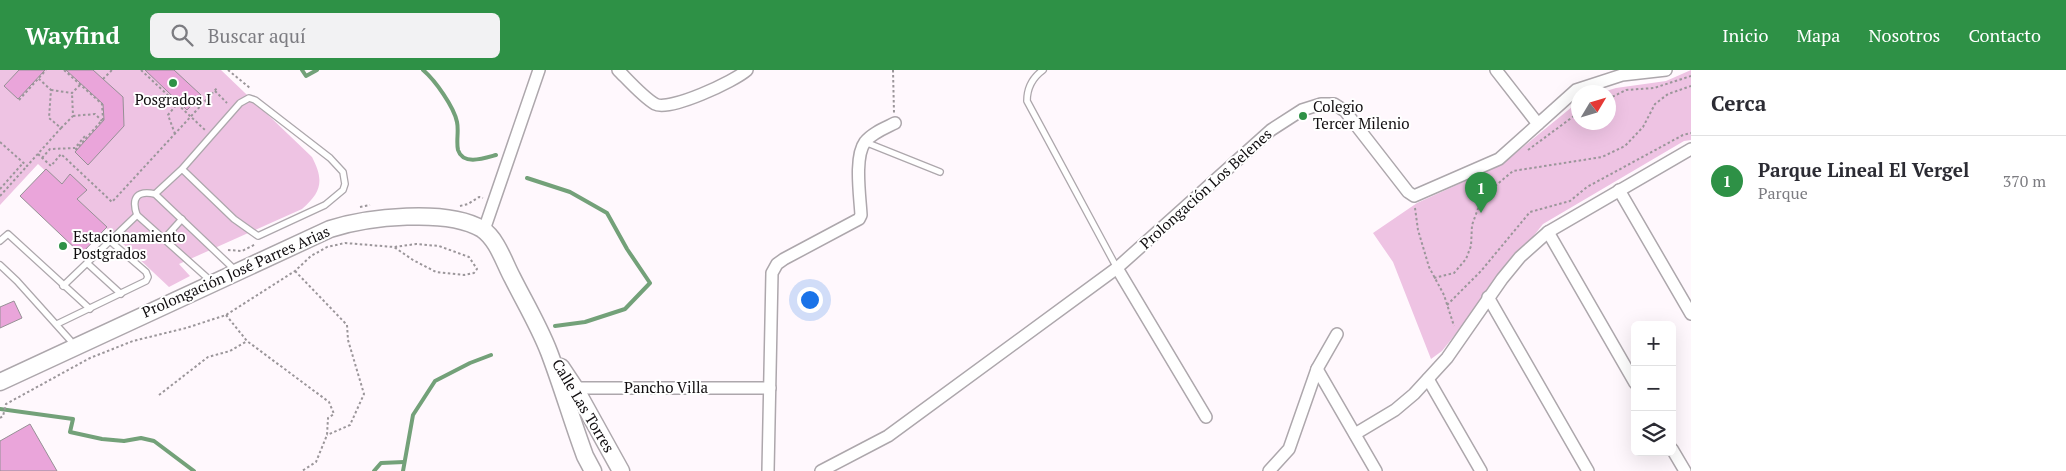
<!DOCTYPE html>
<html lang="es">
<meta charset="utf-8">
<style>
:root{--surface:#fff;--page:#f2f2f3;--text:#2b2b33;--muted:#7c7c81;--line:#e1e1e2;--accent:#2e9146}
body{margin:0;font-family:"PT Serif",serif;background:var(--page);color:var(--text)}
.controls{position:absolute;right:15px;bottom:15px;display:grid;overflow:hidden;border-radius:8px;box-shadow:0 5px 20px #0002}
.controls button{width:45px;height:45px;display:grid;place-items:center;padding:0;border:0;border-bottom:1px solid var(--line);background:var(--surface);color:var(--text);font:25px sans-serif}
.compass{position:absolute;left:1571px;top:15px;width:45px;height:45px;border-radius:50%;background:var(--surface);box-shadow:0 5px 20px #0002;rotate:52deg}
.you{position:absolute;left:809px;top:229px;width:18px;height:18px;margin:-12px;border:4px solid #fff;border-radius:50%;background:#1a73e8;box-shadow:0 0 0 8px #1a73e833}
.badge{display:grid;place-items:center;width:32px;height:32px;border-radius:50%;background:var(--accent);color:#fff;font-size:16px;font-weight:700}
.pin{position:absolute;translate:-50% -41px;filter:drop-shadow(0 1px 2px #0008)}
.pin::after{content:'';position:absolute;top:26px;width:18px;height:15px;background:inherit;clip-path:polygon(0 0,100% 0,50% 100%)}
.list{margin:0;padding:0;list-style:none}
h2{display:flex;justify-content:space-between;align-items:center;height:65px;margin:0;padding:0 20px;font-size:21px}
h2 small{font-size:16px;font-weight:400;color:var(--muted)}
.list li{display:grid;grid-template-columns:32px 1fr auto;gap:15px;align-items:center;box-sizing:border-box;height:90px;padding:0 20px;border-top:1px solid var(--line)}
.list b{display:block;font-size:19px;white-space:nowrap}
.list p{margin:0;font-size:16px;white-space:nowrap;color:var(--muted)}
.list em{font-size:16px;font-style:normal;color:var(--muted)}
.icon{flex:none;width:28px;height:28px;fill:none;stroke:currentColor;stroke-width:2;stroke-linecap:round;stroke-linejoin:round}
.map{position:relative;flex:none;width:1691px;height:401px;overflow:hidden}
header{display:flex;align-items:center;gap:30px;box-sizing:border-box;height:70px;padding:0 25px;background:var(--accent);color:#fff}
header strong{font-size:24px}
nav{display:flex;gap:28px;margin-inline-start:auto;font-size:18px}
.search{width:350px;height:45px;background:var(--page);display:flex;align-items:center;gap:12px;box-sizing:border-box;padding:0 18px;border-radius:8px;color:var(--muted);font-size:19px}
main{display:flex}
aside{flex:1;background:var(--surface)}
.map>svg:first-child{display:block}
</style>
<header>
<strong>Wayfind</strong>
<div class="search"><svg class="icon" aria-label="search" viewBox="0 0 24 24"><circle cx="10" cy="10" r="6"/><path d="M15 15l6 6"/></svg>Buscar aquí</div>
<nav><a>Inicio</a><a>Mapa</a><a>Nosotros</a><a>Contacto</a></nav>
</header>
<main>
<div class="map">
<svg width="1691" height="401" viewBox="0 0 1691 401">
<rect width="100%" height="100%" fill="#fff8fd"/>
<g fill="#eec3e3">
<path d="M0,0H221L312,87C324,110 322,122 302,139L179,194L190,206L169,217L38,94L0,135Z"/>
<path d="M1691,0V70L1684,71L1543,154L1442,281L1431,289L1393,192L1373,163L1417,133L1501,95L1578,32V52H1608V22H1603L1616,18L1666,11Z"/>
</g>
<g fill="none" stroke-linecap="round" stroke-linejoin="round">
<g stroke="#73a179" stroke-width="4">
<path d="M302,0L306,6L317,0"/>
<path d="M423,0C435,10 454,37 457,52C459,61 456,71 458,80C463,96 485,88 496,85"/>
<path d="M527,108L570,122L607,143L627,179L650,213L625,239L585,252L555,256"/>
<path d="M0,339L73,349L70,362L102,369L124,371L141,368L154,371L194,401"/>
<path d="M374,401L381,393L404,392"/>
<path d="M403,401L413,345L435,311L470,293L491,285"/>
</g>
</g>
<g fill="#eaa5da" stroke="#969095">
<path d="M19,0H45L18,29L4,16Z"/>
<path d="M66,0H93L123,27L124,56L88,95L75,82L104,50L103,34Z"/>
<path d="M145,0H174L201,25L187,40Z"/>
<path d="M46,99L62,114L70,104L87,120L77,129L107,157L81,184L20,126Z"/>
<path d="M14,231L22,248L0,258V237Z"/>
<path d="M30,354L57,401H0V371Z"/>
</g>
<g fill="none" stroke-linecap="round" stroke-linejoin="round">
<defs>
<g id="service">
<path d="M1043,0C1032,8 1027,18 1027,31L1117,198"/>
<path d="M865,72L940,102"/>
<path d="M155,124L182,99L240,33L249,28L255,30L330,88L343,102L345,114L343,120L325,135L258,166L234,149L182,99"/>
<path d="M164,169L182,149"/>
<path d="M0,171L8,164L90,239"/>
<path d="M87,193L121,224"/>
<path d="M0,195L17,211L70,270"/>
<path d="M212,212L137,145C131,128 137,120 155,124L235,200"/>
<path d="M63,216L137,145"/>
<path d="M57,254L146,211L148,207L146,202L110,171"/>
</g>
<g id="minor">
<path d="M618,0C628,10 643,27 655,34C669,42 735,11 747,0"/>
<path d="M1496,0L1538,54"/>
<path d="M1619,120L1691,244"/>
<path d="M484,160L539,0"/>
<path d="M1548,162L1635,313"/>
<path d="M1117,198L1206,347"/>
<path d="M1488,227L1588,401"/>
<path d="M1317,299L1376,401"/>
<path d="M1428,309L1481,401"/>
<path d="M569,320L575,318H770"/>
<path d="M1355,364L1395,340L1414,324L1447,288L1502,209L1520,187L1548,162L1691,79"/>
<path d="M1672,379L1685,401"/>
<path d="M768,401L772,203L777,194L784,189L859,149L861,145C860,126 854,87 865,72C872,63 885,58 895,53"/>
<path d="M821,401L888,366L1117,198L1271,60L1302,40L1321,34H1334L1345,41L1408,122L1414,126L1499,89L1576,20L1622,5L1666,0"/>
<path d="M1269,401L1289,379L1317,299L1337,264"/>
</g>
<g id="secondary">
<path d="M561,297L575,318L621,401"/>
<path d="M0,312L330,159C367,147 447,138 482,159C497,169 504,192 512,207C524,231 539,256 549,282C562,316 572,351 585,386L593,401"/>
</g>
</defs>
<use href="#service" stroke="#ada7ac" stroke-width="8"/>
<use href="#minor" stroke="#ada7ac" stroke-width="14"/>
<use href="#secondary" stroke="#ada7ac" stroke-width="19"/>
<g stroke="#9b969a" stroke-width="2" stroke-dasharray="2.5 2.5" stroke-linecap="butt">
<path d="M64,0L102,34L103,49L74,82"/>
<path d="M141,0L205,60"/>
<path d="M228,0L250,18"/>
<path d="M893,0L894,43"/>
<path d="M103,9L112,0"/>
<path d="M51,20L72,23L80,15"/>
<path d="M215,21L227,33"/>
<path d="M1608,29L1626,20L1654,18L1691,6"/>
<path d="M19,30L46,0"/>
<path d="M73,46L95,44L102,51"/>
<path d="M61,58L73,46L72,23"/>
<path d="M175,64L168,45L177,34"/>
<path d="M0,72L27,96L61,58L49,48L51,20L38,8"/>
<path d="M1528,80L1578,43"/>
<path d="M38,84L51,96L61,84L112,132L218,17"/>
<path d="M42,88L50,79L75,78L85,66L87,67"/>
<path d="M0,119L23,93"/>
<path d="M0,126L27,96"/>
<path d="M460,136L468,134L479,127L483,128"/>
<path d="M360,137L370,135"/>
<path d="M1415,138L1418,160L1429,197L1444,225L1454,256"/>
<path d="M228,180L242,181L256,174"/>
<path d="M295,201L347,255L348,270L364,324L350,355L327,365"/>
<path d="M1434,208L1454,203L1466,189L1471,176L1472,155L1479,136L1488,122L1513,101L1602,87L1625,76L1643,57L1655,34L1668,24L1691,16"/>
<path d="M1447,235L1481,201L1530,142L1570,131L1587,117L1683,65L1691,63"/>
<path d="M226,245L247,271L329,332L334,344L328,348L327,365L316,392L302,401"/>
<path d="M159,325L208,287L230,281L247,271"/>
<path d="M0,348L3,346L6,334L90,288L133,271L186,258L226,245L295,201L311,186L327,177L345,173L394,177L416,174L439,176L469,187L477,199L474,203L464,205L436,202L413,190L394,177"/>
</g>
<use href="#service" stroke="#fff" stroke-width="5.5"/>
<use href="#minor" stroke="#fff" stroke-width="11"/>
<use href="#secondary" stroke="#fff" stroke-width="16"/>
</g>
<g fill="#2e9146" stroke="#fff" stroke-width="2">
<circle cx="173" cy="13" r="5"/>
<circle cx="1303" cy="46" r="5"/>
<circle cx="63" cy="176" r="5"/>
</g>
<g text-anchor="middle" stroke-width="4" stroke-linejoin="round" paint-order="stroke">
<g font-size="15" fill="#110e10" stroke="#fff" text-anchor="start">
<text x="173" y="35" text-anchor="middle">Posgrados I</text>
<text x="1313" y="42">Colegio<tspan x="1313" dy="17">Tercer Milenio</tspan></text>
<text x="73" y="172">Estacionamiento<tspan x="73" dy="17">Postgrados</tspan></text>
</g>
<g font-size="15" fill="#110e10" stroke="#fff">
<text transform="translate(1206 119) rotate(-42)" y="5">Prolongación Los Belenes</text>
<text transform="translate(236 202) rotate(-24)" y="5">Prolongación José Parres Arias</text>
<text x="666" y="323">Pancho Villa</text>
<text transform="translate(583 336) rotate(59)" y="5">Calle Las Torres</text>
</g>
</g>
</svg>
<div class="controls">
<button>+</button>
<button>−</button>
<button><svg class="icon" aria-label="layers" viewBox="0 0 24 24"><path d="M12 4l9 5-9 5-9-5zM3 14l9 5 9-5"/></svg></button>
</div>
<svg class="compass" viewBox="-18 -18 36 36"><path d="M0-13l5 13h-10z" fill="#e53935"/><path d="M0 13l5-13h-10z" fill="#7c7c81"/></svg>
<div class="you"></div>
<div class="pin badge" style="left:1481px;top:143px">1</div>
</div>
<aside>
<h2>Cerca<small></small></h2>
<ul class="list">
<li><span class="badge">1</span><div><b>Parque Lineal El Vergel</b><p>Parque</p></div><em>370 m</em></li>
</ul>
</aside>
</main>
